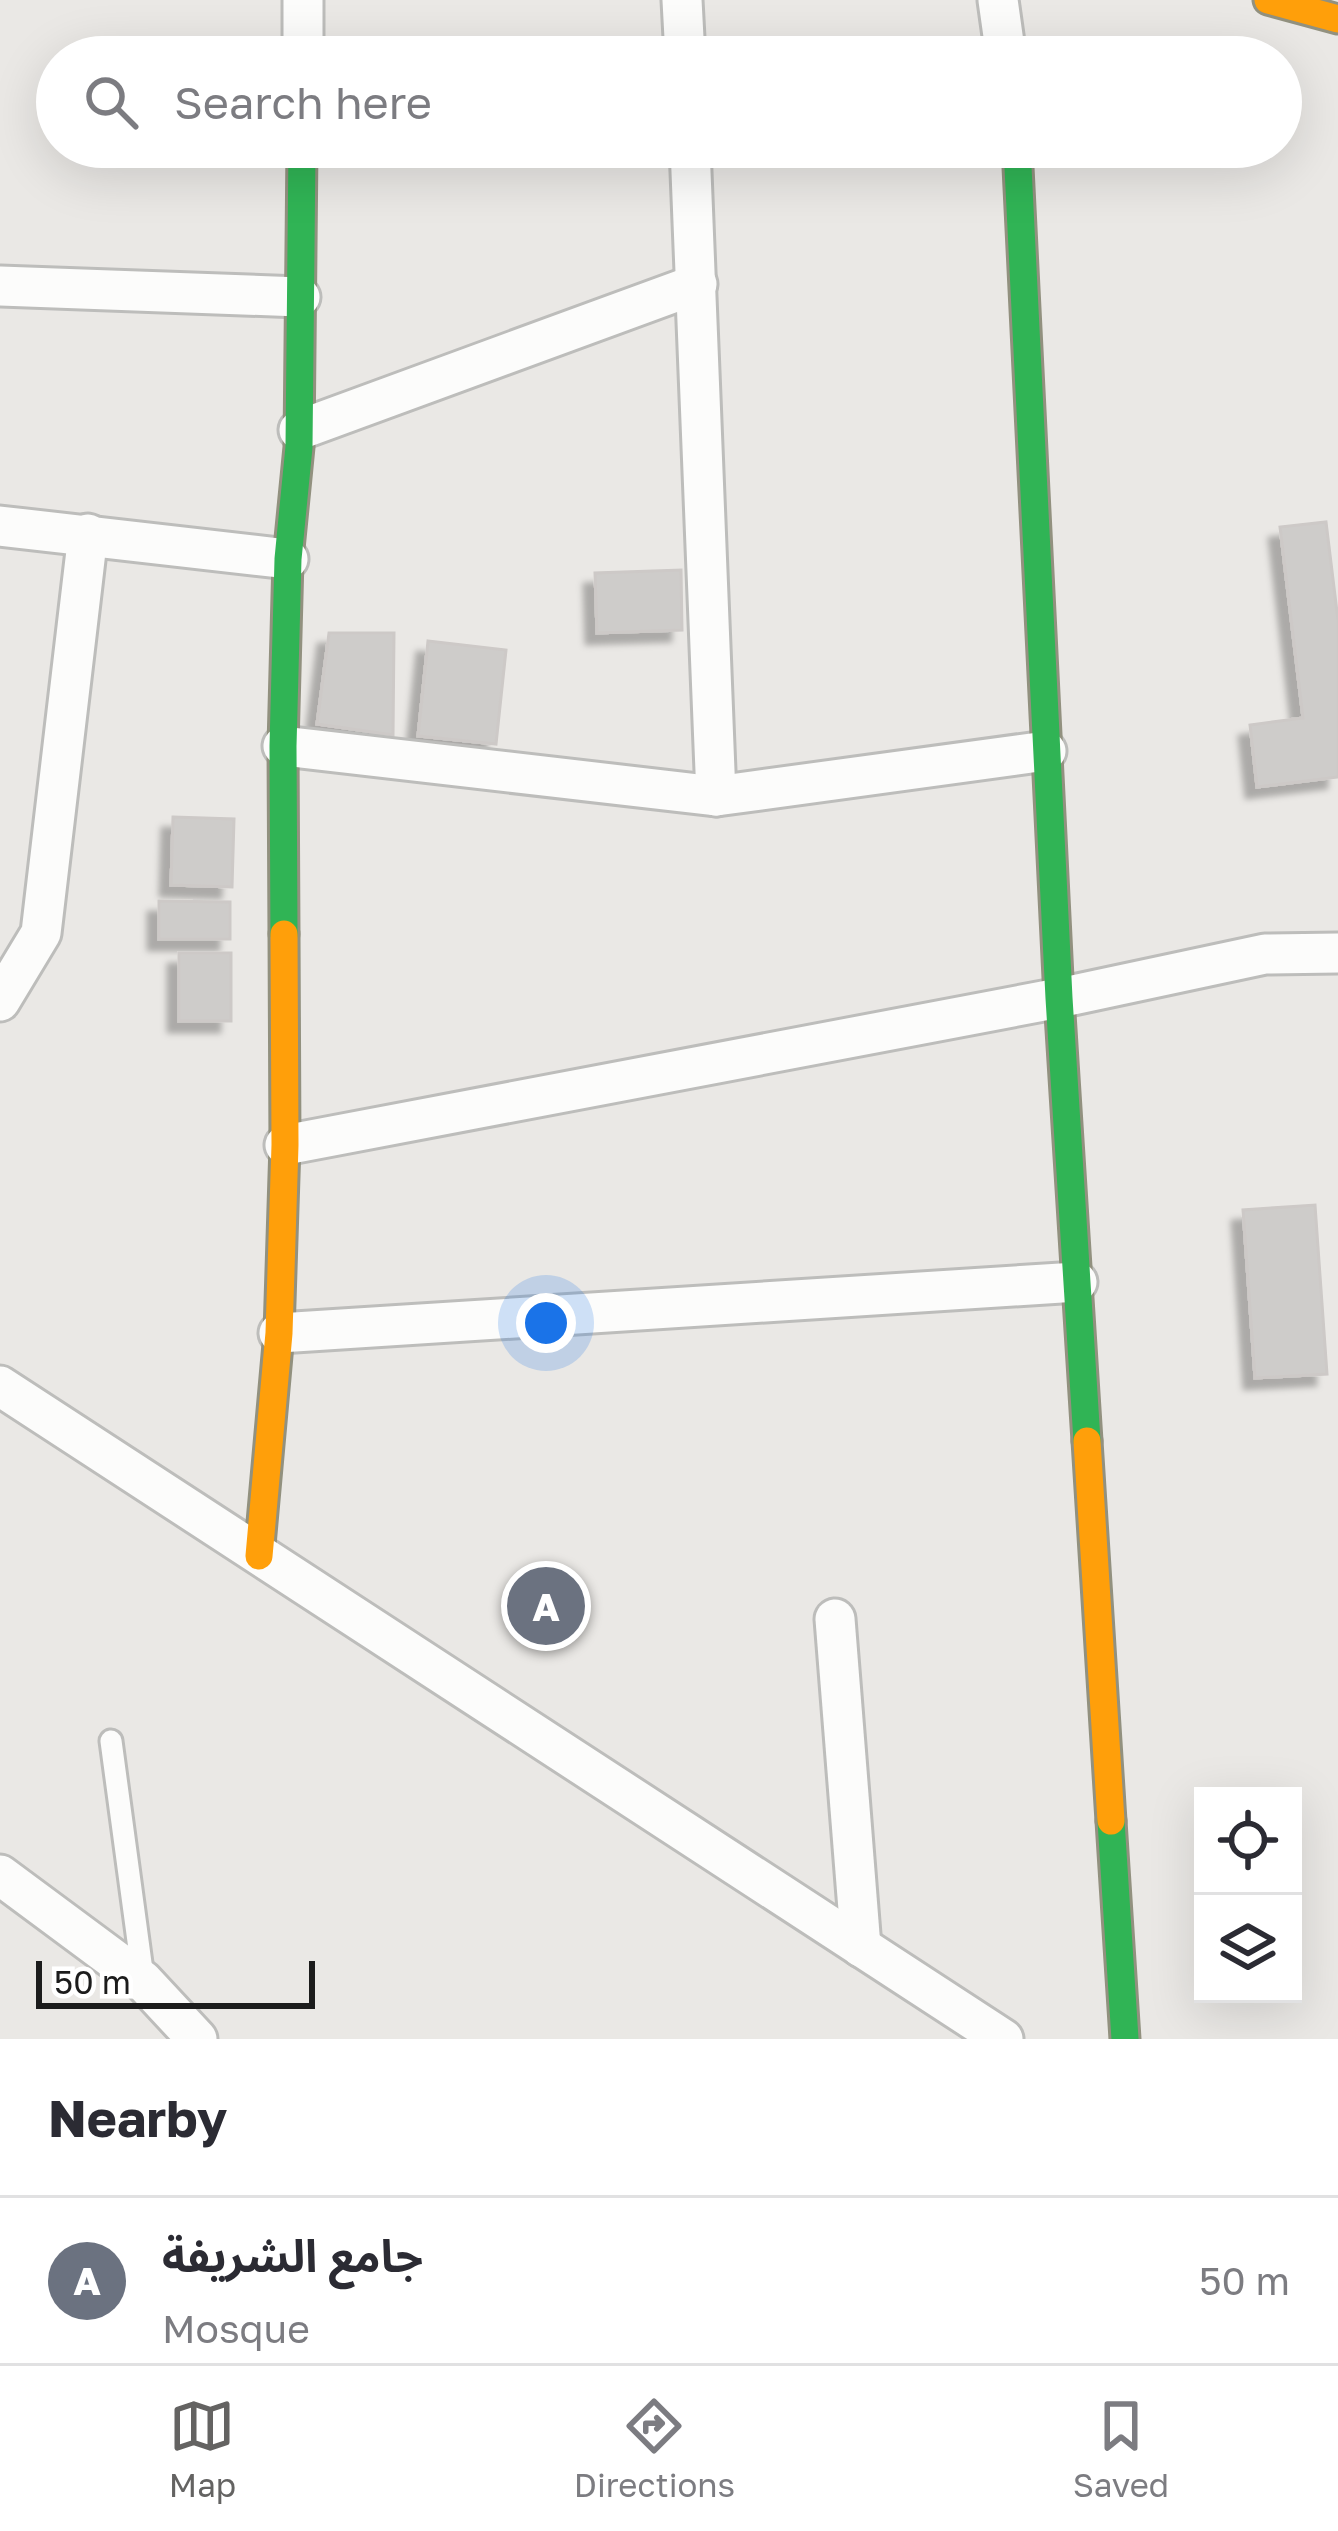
<!DOCTYPE html>
<meta charset="utf-8">
<style>
:root{--surface:#fff;--page:#f7f7f7;--text:#2b2b33;--muted:#7c7c81;--line:#e1e1e2;--accent:#646362}
body{margin:0;font-family:"Golos Text","Noto Sans Arabic",sans-serif;background:var(--page);color:var(--text)}
.controls{position:absolute;right:36px;bottom:36px;display:grid;overflow:hidden;border-radius:0px;box-shadow:0 12px 48px #0002}
.controls button{width:108px;height:108px;display:grid;place-items:center;padding:0;border:0;border-bottom:3px solid var(--line);background:var(--surface);color:var(--text);font:60px sans-serif}
.scale{position:absolute;left:36px;bottom:30px;width:279px;box-sizing:border-box;padding-left:12px;border:6px solid #1c1c1c;border-top:0;font-size:33px;line-height:42px;white-space:nowrap;color:#1c1c1c;-webkit-text-stroke:9px #fff;paint-order:stroke}
.you{position:absolute;left:546px;top:1323px;width:42px;height:42px;margin:-30px;border:9px solid #fff;border-radius:50%;background:#1a73e8;box-shadow:0 0 0 18px #1a73e833}
.badge{display:grid;place-items:center;width:78px;height:78px;border-radius:50%;background:var(--accent);color:#fff;font-size:39px;font-weight:700}
.pin{position:absolute;translate:-50% -50%;border:6px solid #fff;box-shadow:0 3px 12px #0006}
.list{margin:0;padding:0;list-style:none}
h2{display:flex;justify-content:space-between;align-items:center;height:156px;margin:0;padding:0 48px;font-size:51px}
h2 small{font-size:39px;font-weight:400;color:var(--muted)}
.list li{display:grid;grid-template-columns:78px 1fr auto;gap:36px;align-items:center;box-sizing:border-box;height:168px;padding:0 48px;border-top:3px solid var(--line)}
.list b{display:block;font-size:45px;white-space:nowrap}
.list p{margin:0;font-size:39px;white-space:nowrap;color:var(--muted)}
.list em{font-size:39px;font-style:normal;color:var(--muted)}
.icon{flex:none;width:66px;height:66px;fill:none;stroke:currentColor;stroke-width:2;stroke-linecap:round;stroke-linejoin:round}
.map{position:relative;flex:none;width:1338px;height:2039px;overflow:hidden}
.search{position:absolute;background:var(--surface);box-shadow:0 12px 48px #0002;left:36px;right:36px;top:36px;height:132px;display:flex;align-items:center;gap:30px;box-sizing:border-box;padding:0 42px;border-radius:66px;color:var(--muted);font-size:45px}
.sheet{height:324px;background:var(--surface)}
nav{display:flex;justify-content:space-around;align-items:center;box-sizing:border-box;height:168px;border-top:3px solid var(--line);background:var(--surface);font-size:33px;color:var(--muted)}
nav a{display:grid;justify-items:center;gap:6px}
nav .on{color:var(--accent)}
.map>svg:first-child{display:block}
</style>
<div class="map">
<svg width="1338" height="2039" viewBox="0 0 1338 2039">
<defs>
<filter id="shadow"><feDropShadow dx="-11" dy="11" stdDeviation="3" flood-color="#0004"/></filter>
</defs>
<rect width="100%" height="100%" fill="#eae8e5"/>
<g fill="#ceccca" stroke="#cdc9c7" stroke-width="3" filter="url(#shadow)">
<path d="M1326,522L1338,620V777L1257,787L1250,725L1303,718L1280,527Z"/>
<path d="M681,570L682,630L597,633L595,573Z"/>
<path d="M329,633H394L393,735L317,724Z"/>
<path d="M428,641L506,650L496,744L418,736Z"/>
<path d="M173,817L234,819L232,887L171,885Z"/>
<path d="M159,901L230,902V939H159Z"/>
<rect x="179" y="953" width="52" height="68"/>
<path d="M1315,1205L1327,1374L1255,1378L1243,1210Z"/>
</g>
<g fill="none" stroke-linecap="round" stroke-linejoin="round">
<defs>
<path id="lane" d="M111,1741L143,1978"/>
<g id="street">
<path d="M682,0L685,57"/>
<path d="M998,0L1006,57"/>
<path d="M303,57V0"/>
<path d="M690,147L716,796"/>
<path d="M0,286L300,297"/>
<path d="M299,430L697,284"/>
<path d="M0,526L288,559"/>
<path d="M283,746L716,796L1046,751"/>
<path d="M0,1001L41,933L88,534"/>
<path d="M285,1145L1059,998L1265,954L1338,953"/>
<path d="M279,1333L1077,1282"/>
<path d="M0,1386L1003,2039"/>
<path d="M835,1619L861,1947"/>
<path d="M0,1875L143,1981L197,2039"/>
</g>
<g id="fast">
<path d="M1017,147L1059,998L1087,1441"/>
<path d="M284,934L283,746L288,559L299,447L302,147"/>
<path d="M1111,1821L1125,2039"/>
</g>
<g id="slow">
<path d="M1268,0L1338,19"/>
<path d="M1087,1441L1111,1821"/>
<path d="M259,1556L279,1333L285,1145L284,934"/>
</g>
</defs>
<use href="#lane" stroke="#bdbdbb" stroke-width="27"/>
<use href="#street" stroke="#bdbdbb" stroke-width="45"/>
<use href="#fast" stroke="#92917f" stroke-width="33"/>
<use href="#slow" stroke="#92917f" stroke-width="33"/>
<use href="#lane" stroke="#fcfcfb" stroke-width="21"/>
<use href="#street" stroke="#fcfcfb" stroke-width="39"/>
<use href="#fast" stroke="#30b455" stroke-width="27"/>
<use href="#slow" stroke="#ff9f0a" stroke-width="27"/>
</g>
</svg>
<div class="controls">
<button><svg class="icon" aria-label="locate" viewBox="0 0 24 24"><circle cx="12" cy="12" r="6"/><path d="M12 2v4M12 18v4M2 12h4M18 12h4"/></svg></button>
<button><svg class="icon" aria-label="layers" viewBox="0 0 24 24"><path d="M12 4l9 5-9 5-9-5zM3 14l9 5 9-5"/></svg></button>
</div>
<div class="scale">50 m</div>
<div class="you"></div>
<div class="pin badge" style="left:546px;top:1606px;background:#6b7280">A</div>
<div class="search"><svg class="icon" aria-label="search" viewBox="0 0 24 24"><circle cx="10" cy="10" r="6"/><path d="M15 15l6 6"/></svg>Search here</div>
</div>
<section class="sheet">
<h2>Nearby<small></small></h2>
<ul class="list">
<li><span class="badge" style="background:#6b7280">A</span><div><b>جامع الشريفة</b><p>Mosque</p></div><em>50 m</em></li>
</ul>
</section>
<nav>
<a class="on"><svg class="icon" aria-label="map" viewBox="0 0 24 24"><path d="M3 6l6-2 6 2 6-2v14l-6 2-6-2-6 2zM9 4v14M15 6v14"/></svg>Map</a>
<a><svg class="icon" aria-label="directions" viewBox="0 0 24 24"><path d="M12 3l9 9-9 9-9-9zM9 14v-3h6M13 9l2 2-2 2"/></svg>Directions</a>
<a><svg class="icon" aria-label="saved" viewBox="0 0 24 24"><path d="M7 4h10v16l-5-4-5 4z"/></svg>Saved</a>
</nav>
